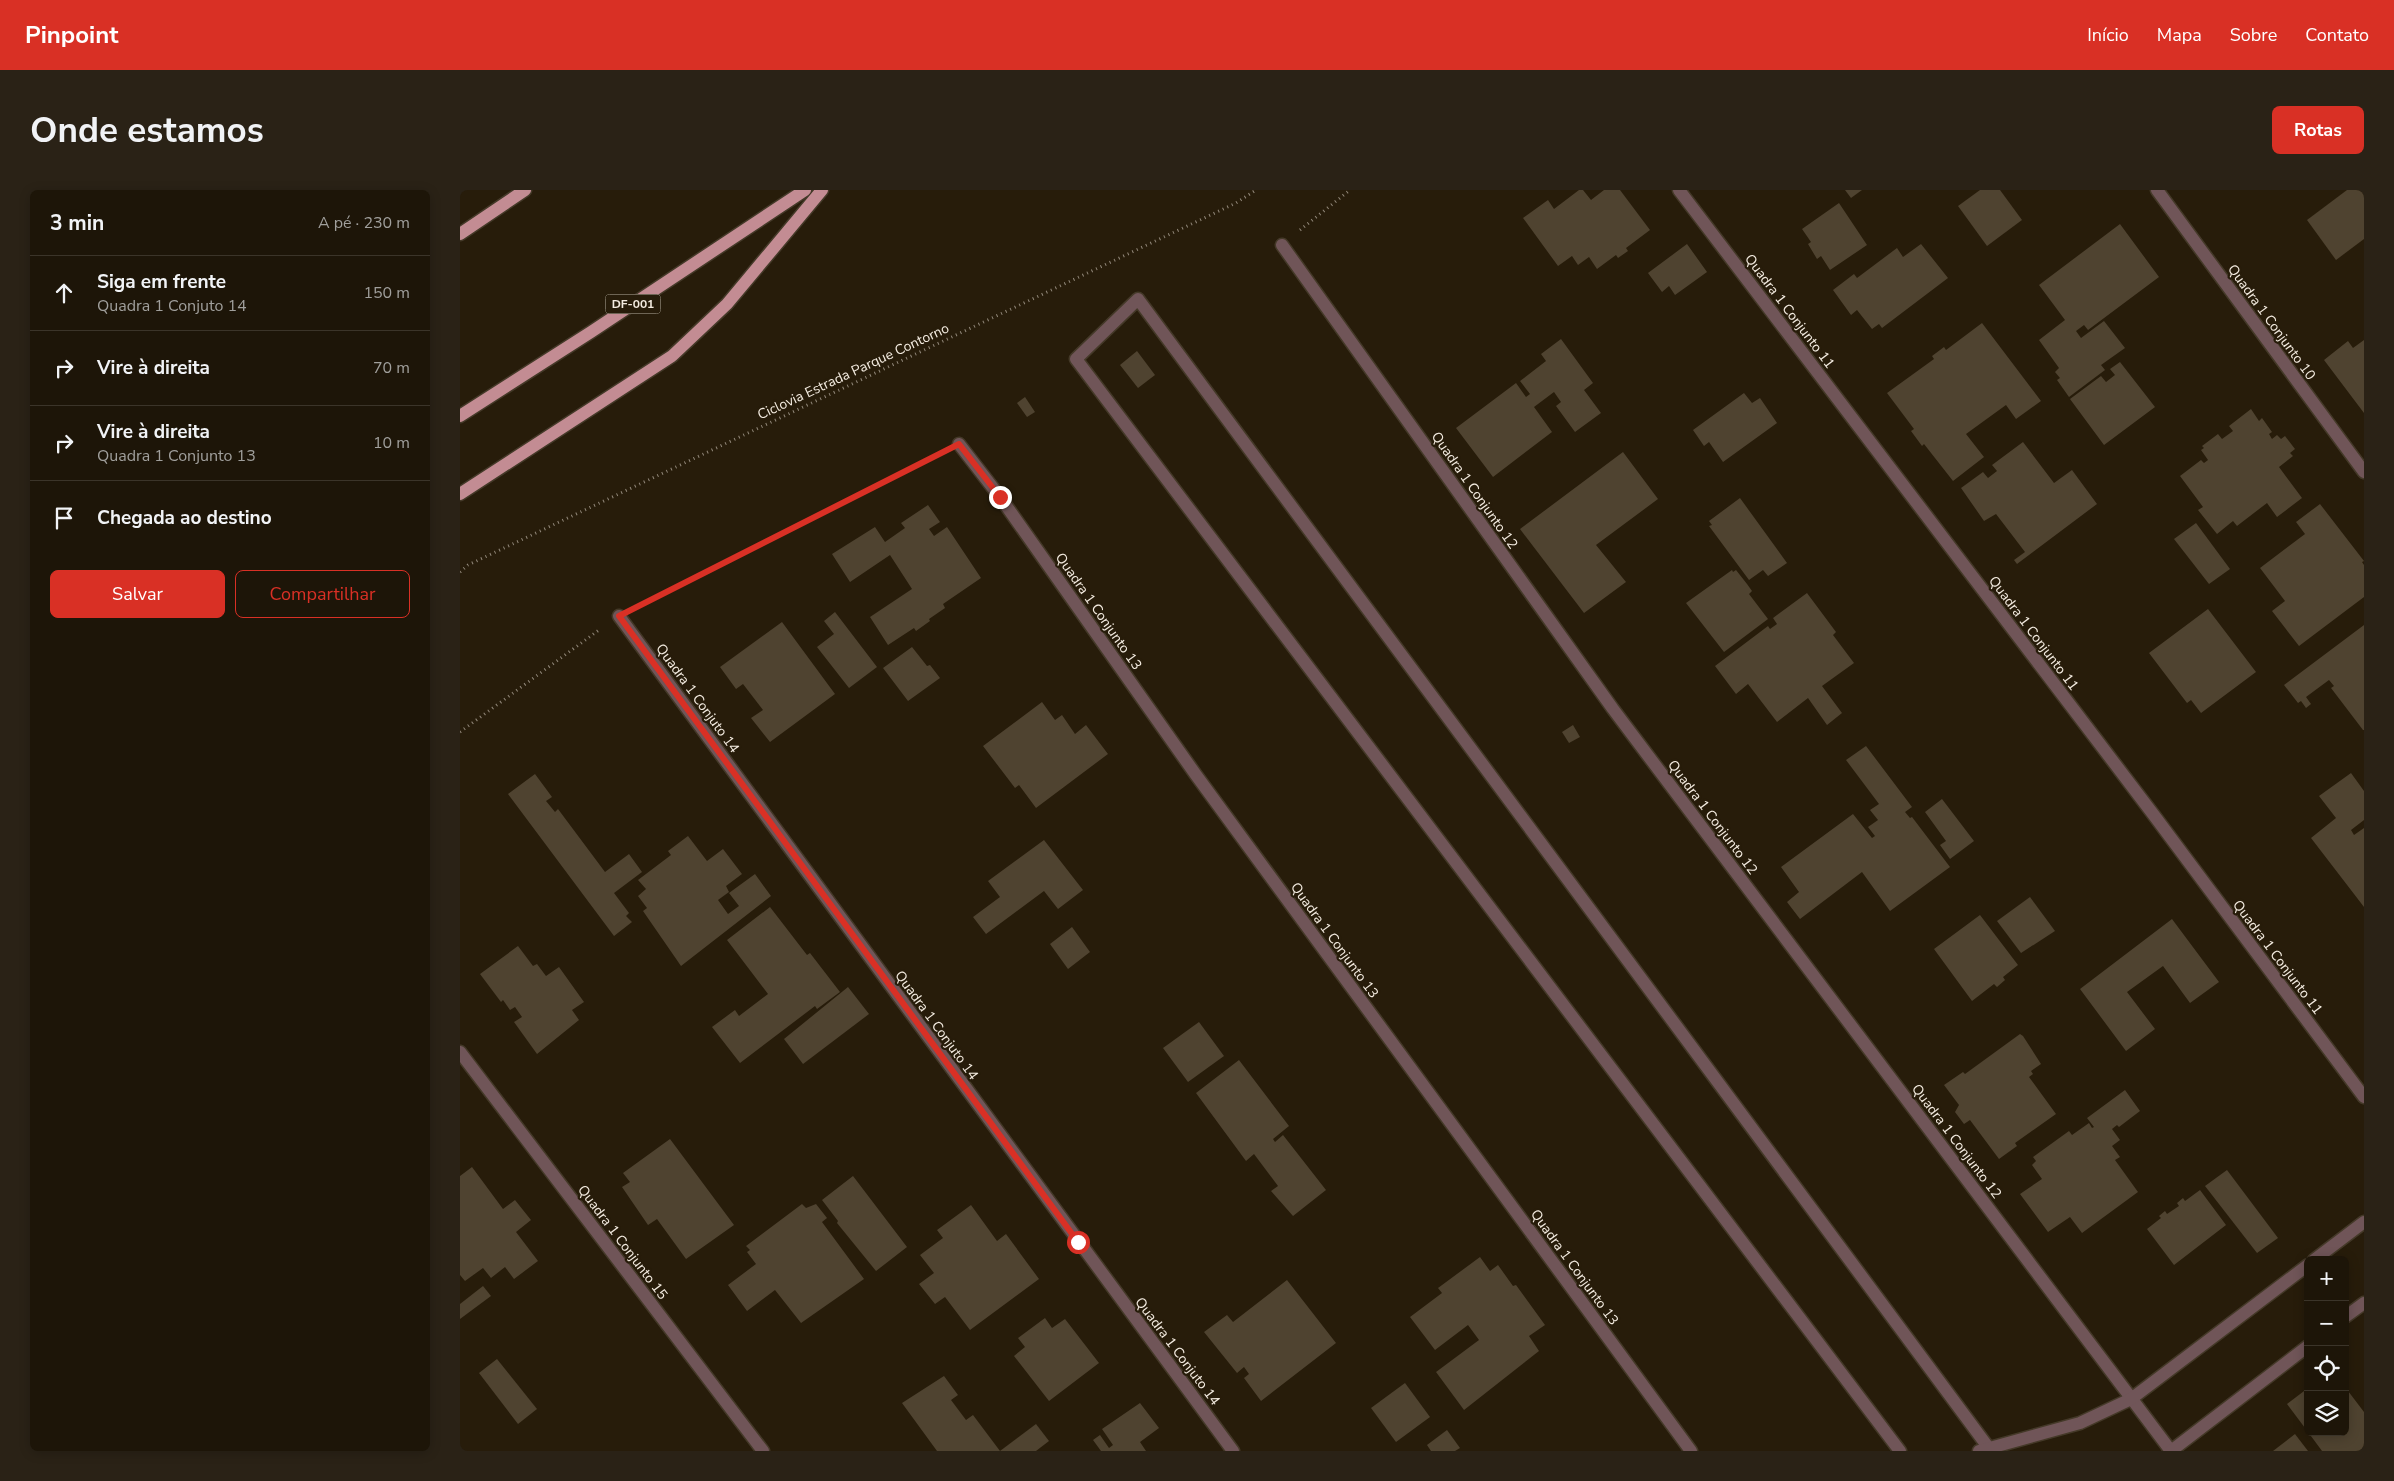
<!DOCTYPE html>
<html lang="pt">
<meta charset="utf-8">
<style>
:root{--surface:#1d1508;--page:#2a2216;--text:#f1f3f6;--muted:#a09f9c;--line:#3b3429;--accent:#d93025}
body{margin:0;font-family:"Nunito Sans",sans-serif;background:var(--page);color:var(--text)}
.controls{position:absolute;right:15px;bottom:15px;display:grid;overflow:hidden;border-radius:8px;box-shadow:0 2px 12px #0003}
.controls button{width:45px;height:45px;display:grid;place-items:center;padding:0;border:0;border-bottom:1px solid var(--line);background:var(--surface);color:var(--text);font:25px sans-serif}
.stop{position:absolute;width:15px;height:15px;margin:-11px;border:4px solid #d93025;border-radius:50%;background:#fff}
.stop.end{background:#d93025;border-color:#fff;box-shadow:0 1px 5px #0008}
.list{margin:0;padding:0;list-style:none}
h2{display:flex;justify-content:space-between;align-items:center;height:65px;margin:0;padding:0 20px;font-size:21px}
h2 small{font-size:16px;font-weight:400;color:var(--muted)}
.list li{display:grid;grid-template-columns:32px 1fr auto;gap:15px;align-items:center;box-sizing:border-box;height:75px;padding:0 20px;border-top:1px solid var(--line)}
.list b{display:block;font-size:19px;white-space:nowrap}
.list p{margin:0;font-size:16px;white-space:nowrap;color:var(--muted)}
.list em{font-size:16px;font-style:normal;color:var(--muted)}
.actions{display:flex;gap:10px;padding:15px 20px}
.actions a{flex:1;padding:11px 0;border:1px solid var(--accent);border-radius:8px;text-align:center;font-size:18px;color:var(--accent)}
.actions .main{background:var(--accent);color:#fff}
.icon{flex:none;width:28px;height:28px;fill:none;stroke:currentColor;stroke-width:2;stroke-linecap:round;stroke-linejoin:round}
.map{position:relative;flex:none;width:1904px;height:1261px;overflow:hidden;border-radius:8px}
header{display:flex;align-items:center;gap:30px;box-sizing:border-box;height:70px;padding:0 25px;background:var(--accent);color:#fff}
header strong{font-size:24px}
nav{display:flex;gap:28px;margin-inline-start:auto;font-size:18px}
.intro{display:flex;align-items:center;justify-content:space-between;box-sizing:border-box;height:120px;padding:0 30px}
h1{margin:0;font-size:35px}
.button{padding:12px 22px;border-radius:8px;background:var(--accent);color:#fff;font-size:18px;font-weight:700}
main{display:flex;gap:30px;padding:0 30px}
aside{flex:1;background:var(--surface);border-radius:8px;box-shadow:0 2px 12px #0003}
.map>svg:first-child{display:block}
</style>
<header>
<strong>Pinpoint</strong>
<nav><a>Início</a><a>Mapa</a><a>Sobre</a><a>Contato</a></nav>
</header>
<div class="intro"><h1>Onde estamos</h1><a class="button">Rotas</a></div>
<main>
<aside>
<h2>3 min<small>A pé · 230 m</small></h2>
<ul class="list">
<li><svg class="icon" aria-label="ahead" viewBox="0 0 24 24"><path d="M12 20V5M6 11l6-6 6 6"/></svg><div><b>Siga em frente</b><p>Quadra 1 Conjuto 14</p></div><em>150 m</em></li>
<li><svg class="icon" aria-label="right" viewBox="0 0 24 24"><path d="M7 20v-9h11M14 6l5 5-5 5"/></svg><div><b>Vire à direita</b></div><em>70 m</em></li>
<li><svg class="icon" aria-label="right" viewBox="0 0 24 24"><path d="M7 20v-9h11M14 6l5 5-5 5"/></svg><div><b>Vire à direita</b><p>Quadra 1 Conjunto 13</p></div><em>10 m</em></li>
<li><svg class="icon" aria-label="arrive" viewBox="0 0 24 24"><path d="M6 21V4h12l-3 4 3 4H6"/></svg><div><b>Chegada ao destino</b></div></li>
</ul>
<div class="actions"><a class="main">Salvar</a><a>Compartilhar</a></div>
</aside>
<div class="map">
<svg width="1904" height="1261" viewBox="0 0 1904 1261">
<rect width="100%" height="100%" fill="#271c0a"/>
<g fill="#4f4330">
<path d="M1119,0H1123L1131,10L1144,0H1160L1190,40L1166,58L1168,61L1158,68L1156,65L1137,79L1129,67L1118,75L1112,66L1098,76L1063,28L1088,10L1094,19Z"/>
<path d="M1385,0H1402L1391,8Z"/>
<path d="M1520,0H1540L1562,30L1527,56L1498,16Z"/>
<path d="M1887,0H1904V49L1876,70L1847,30Z"/>
<path d="M1379,13L1407,55L1370,80L1361,66L1357,69L1348,54L1351,52L1342,39Z"/>
<path d="M1660,34L1699,87L1628,140L1624,135L1616,141L1621,148L1644,131L1665,158L1641,175L1645,180L1609,207L1597,190L1600,188L1595,182L1599,178L1579,150L1605,130L1579,95Z"/>
<path d="M1227,54L1247,82L1215,105L1209,96L1202,102L1188,83Z"/>
<path d="M1461,54L1488,88L1422,138L1419,134L1412,139L1397,120L1391,125L1373,100L1394,84L1397,88L1437,58L1443,67Z"/>
<path d="M1522,133L1581,211L1556,229L1546,215L1506,244L1524,267L1493,291L1464,254L1462,256L1451,241L1454,239L1427,203L1474,169L1472,166L1484,157L1486,160Z"/>
<path d="M1101,149L1133,193L1124,200L1141,223L1115,242L1096,216L1101,212L1094,202L1074,217L1092,242L1033,287L996,238L1056,193L1066,207L1070,204L1060,191L1086,171L1081,164Z"/>
<path d="M1904,150V223L1864,170L1888,151L1893,158Z"/>
<path d="M677,161L695,185L678,198L660,175Z"/>
<path d="M1660,172L1695,217L1644,255L1610,209L1641,186L1646,192L1655,185L1650,179Z"/>
<path d="M1284,203L1292,213L1300,208L1317,233L1263,272L1249,252L1244,256L1233,240Z"/>
<path d="M565,207L575,222L567,227L557,213Z"/>
<path d="M1791,219L1799,231L1802,228L1812,242L1809,244L1812,249L1817,245L1821,249L1825,246L1835,259L1830,263L1833,266L1819,277L1842,308L1817,327L1807,313L1777,336L1773,331L1757,344L1738,320L1743,317L1720,286L1741,270L1744,273L1748,270L1741,260L1744,258L1742,256L1758,244L1762,249L1773,241L1769,236Z"/>
<path d="M1563,252L1594,293L1612,280L1637,314L1557,374L1554,370L1565,362L1536,324L1524,331L1501,298L1523,282L1528,288L1537,281L1532,275Z"/>
<path d="M1163,262L1198,309L1136,355L1166,392L1124,423L1060,339Z"/>
<path d="M1280,308L1327,373L1308,386L1303,380L1289,390L1249,336L1252,335L1249,331Z"/>
<path d="M1860,314L1904,371L1902,372L1904,375V407L1839,456L1812,421L1825,411L1800,378L1845,344L1836,332Z"/>
<path d="M468,315L480,332L469,339L474,346L487,337L521,388L483,414L485,418L469,429L470,431L456,441L454,438L428,455L410,427L452,399L430,365L390,392L372,364L415,337L425,352L445,338L441,333Z"/>
<path d="M1736,333L1770,379L1749,394L1714,349Z"/>
<path d="M1272,380L1273,382L1276,380L1287,394L1292,401L1289,404L1308,429L1264,462L1226,413Z"/>
<path d="M1347,403L1376,442L1373,445L1394,473L1362,496L1382,523L1367,535L1348,508L1317,532L1288,494L1276,504L1255,476L1308,436L1310,439L1317,434L1313,428Z"/>
<path d="M1748,419L1796,482L1741,523L1731,510L1727,513L1689,463Z"/>
<path d="M375,422L417,477L389,498L357,457L374,444L364,431Z"/>
<path d="M322,432L375,504L310,552L291,528L303,520L283,494L276,499L260,477Z"/>
<path d="M1904,435V540H1903L1871,498L1874,496L1869,490L1846,507L1851,514L1846,518L1841,511L1838,513L1824,495Z"/>
<path d="M452,457L467,476L470,475L480,488L448,511L423,478Z"/>
<path d="M582,512L595,530L602,525L615,544L626,535L648,564L576,618L559,595L555,598L523,556Z"/>
<path d="M1113,535L1120,547L1109,553L1102,542Z"/>
<path d="M1406,556L1452,617L1445,622L1450,628L1452,627L1490,677L1430,721L1402,682L1340,729L1327,712L1339,702L1321,677L1393,624L1412,648L1415,646L1408,637L1418,630L1410,620L1419,614L1386,570Z"/>
<path d="M1891,583L1904,601V630L1891,640L1894,645L1904,638V717L1851,648L1876,628L1859,606Z"/>
<path d="M75,584L92,607L86,611L95,622L98,619L145,682L169,664L182,682L154,703L169,723L166,726L172,732L154,746L48,604Z"/>
<path d="M1482,609L1514,651L1490,669L1480,655L1486,651L1465,622Z"/>
<path d="M228,646L247,671L263,659L282,684L266,696L269,702L258,710L268,724L279,716L269,703L295,684L311,706L221,776L183,721L187,718L178,706L186,699L178,690L211,665L208,661Z"/>
<path d="M584,650L623,700L598,719L584,701L526,744L513,727L540,707L528,691Z"/>
<path d="M1570,707L1595,741L1561,763L1537,731Z"/>
<path d="M310,717L347,765L350,763L380,802L357,819L355,816L280,873L252,837L275,820L279,826L308,804L267,750Z"/>
<path d="M1520,725L1558,775L1543,787L1545,790L1537,797L1534,794L1512,811L1474,759Z"/>
<path d="M1712,729L1759,792L1730,813L1703,776L1667,802L1695,839L1666,861L1620,799Z"/>
<path d="M612,737L630,762L608,779L590,754Z"/>
<path d="M58,756L73,776L77,774L86,786L99,777L124,812L112,820L119,830L77,864L54,832L62,827L55,817L50,820L43,810L41,812L20,784Z"/>
<path d="M388,797L409,824L343,874L324,849Z"/>
<path d="M739,832L764,866L728,892L703,858Z"/>
<path d="M1560,844L1563,846L1581,874L1571,881L1573,884L1569,887L1596,924L1555,953L1557,956L1539,969L1510,930L1504,934L1495,922L1499,915L1484,895L1503,882L1505,884Z"/>
<path d="M779,870L829,936L813,949L815,952L823,945L866,1000L833,1026L811,1001L818,996L794,964L786,971L736,903Z"/>
<path d="M1665,900L1680,921L1659,937L1657,935L1652,939L1660,950L1652,956L1660,967L1655,970L1678,1002L1622,1043L1610,1027L1588,1042L1560,1004L1582,989L1572,975L1576,971L1573,967L1609,941L1612,945L1629,933L1632,938L1634,937L1627,928Z"/>
<path d="M210,949L274,1035L226,1069L197,1029L188,1035L162,997L170,992L163,983Z"/>
<path d="M12,977L43,1019L55,1010L71,1030L56,1042L78,1071L54,1089L45,1077L31,1088L23,1078L5,1091L0,1085V986Z"/>
<path d="M1767,980L1818,1048L1797,1063L1745,996Z"/>
<path d="M393,986L447,1057L416,1081L377,1033L378,1031L362,1010Z"/>
<path d="M1740,1000L1766,1035L1714,1075L1687,1039L1701,1028L1699,1026L1705,1021L1707,1024L1719,1016L1717,1013L1723,1008L1725,1011Z"/>
<path d="M342,1014L346,1018L356,1014L367,1028L362,1032L404,1089L341,1133L315,1100L287,1121L268,1095L296,1074L287,1062L290,1060L286,1056Z"/>
<path d="M511,1015L537,1051L546,1044L579,1089L510,1140L485,1107L475,1114L459,1094L474,1083L460,1065L483,1048L477,1040Z"/>
<path d="M1020,1067L1030,1081L1038,1075L1053,1096L1056,1095L1085,1135L1069,1146L1079,1161L1004,1220L976,1182L1019,1150L1008,1135L975,1160L950,1127L982,1103L978,1098Z"/>
<path d="M827,1090L876,1153L801,1211L784,1188L789,1184L784,1177L777,1183L744,1142L767,1125L773,1132Z"/>
<path d="M23,1096L31,1106L0,1129V1114Z"/>
<path d="M585,1128L592,1138L605,1129L639,1173L589,1211L554,1166L565,1157L558,1148Z"/>
<path d="M37,1169L77,1219L58,1234L19,1183Z"/>
<path d="M484,1186L498,1205L491,1210L506,1230L513,1225L540,1261H477L442,1213Z"/>
<path d="M945,1193L970,1227L936,1252L911,1218Z"/>
<path d="M1885,1197L1904,1222V1261H1862L1848,1242H1885Z"/>
<path d="M1848,1198V1242L1827,1214Z"/>
<path d="M680,1213L699,1238L680,1252L686,1261H641L633,1250L640,1245L649,1258L653,1255L642,1239Z"/>
<path d="M576,1234L589,1251L576,1261H540Z"/>
<path d="M987,1240L1000,1258L995,1261H971L967,1255Z"/>
<path d="M1835,1244L1848,1261H1813Z"/>
</g>
<g fill="none" stroke-linecap="round" stroke-linejoin="round">
<defs>
<g id="minor">
<path d="M1219,0L1693,624L1904,907"/>
<path d="M1697,0L1904,282"/>
<path d="M822,55L1153,519L1711,1261"/>
<path d="M499,254L540,307L736,585L1231,1261"/>
<path d="M159,426L773,1261"/>
<path d="M0,862L303,1261"/>
<path d="M1854,1070L1904,1032"/>
<path d="M1885,1127L1904,1113"/>
<path d="M1440,1261L616,169L678,109L1531,1261"/>
<path d="M1519,1261L1620,1233L1671,1209L1848,1075"/>
<path d="M1711,1261L1848,1156"/>
</g>
<g id="major">
<path d="M0,44L65,0"/>
<path d="M0,226L131,142L345,0"/>
<path d="M0,304L212,166L267,114L362,0"/>
</g>
</defs>
<use href="#minor" stroke="#443928" stroke-width="15"/>
<use href="#major" stroke="#443928" stroke-width="15"/>
<g stroke="#93897b" stroke-width="3" stroke-dasharray="1 4" stroke-linecap="butt">
<path d="M840,40L890,0"/>
<path d="M0,382L8,375L776,13L796,0"/>
<path d="M180,415L478,265"/>
<path d="M0,542L139,440"/>
</g>
<use href="#minor" stroke="#705558" stroke-width="12"/>
<use href="#major" stroke="#c38c93" stroke-width="12"/>
</g>
<g fill="none" stroke-linecap="round" stroke-linejoin="round">
<path stroke="#d93025" stroke-width="6" d="M540,307L499,254L159,426L618,1052"/>
</g>
<g text-anchor="middle" stroke-width="4.5" stroke-linejoin="round" paint-order="stroke">
<rect fill="#271c0a" stroke="#b6aea0" stroke-width="1" x="145.5" y="104.5" width="55" height="19" rx="4"/>
<g font-size="12" font-weight="bold" fill="#f4ece1">
<text x="173" y="118">DF-001</text>
</g>
<g font-size="14" fill="#f4ece1" stroke="#271c0a">
<text transform="translate(1330 121) rotate(53)" y="5">Quadra 1 Conjunto 11</text>
<text transform="translate(1812 132) rotate(54)" y="5">Quadra 1 Conjunto 10</text>
<text transform="translate(393 181) rotate(-25)" y="5">Ciclovia Estrada Parque Contorno</text>
<text transform="translate(1015 300) rotate(55)" y="5">Quadra 1 Conjunto 12</text>
<text transform="translate(639 421) rotate(55)" y="5">Quadra 1 Conjunto 13</text>
<text transform="translate(1574 443) rotate(53)" y="5">Quadra 1 Conjunto 11</text>
<text transform="translate(238 508) rotate(54)" y="5">Quadra 1 Conjuto 14</text>
<text transform="translate(1253 627) rotate(53)" y="5">Quadra 1 Conjunto 12</text>
<text transform="translate(875 750) rotate(54)" y="5">Quadra 1 Conjunto 13</text>
<text transform="translate(1818 767) rotate(53)" y="5">Quadra 1 Conjunto 11</text>
<text transform="translate(477 835) rotate(54)" y="5">Quadra 1 Conjuto 14</text>
<text transform="translate(1497 951) rotate(53)" y="5">Quadra 1 Conjunto 12</text>
<text transform="translate(163 1052) rotate(53)" y="5">Quadra 1 Conjunto 15</text>
<text transform="translate(1115 1077) rotate(54)" y="5">Quadra 1 Conjunto 13</text>
<text transform="translate(718 1161) rotate(53)" y="5">Quadra 1 Conjuto 14</text>
</g>
</g>
</svg>
<div class="controls">
<button>+</button>
<button>−</button>
<button><svg class="icon" aria-label="locate" viewBox="0 0 24 24"><circle cx="12" cy="12" r="6"/><path d="M12 2v4M12 18v4M2 12h4M18 12h4"/></svg></button>
<button><svg class="icon" aria-label="layers" viewBox="0 0 24 24"><path d="M12 4l9 5-9 5-9-5zM3 14l9 5 9-5"/></svg></button>
</div>
<div class="stop" style="left:618px;top:1052px"></div>
<div class="stop end" style="left:540px;top:307px"></div>
</div>
</main>
